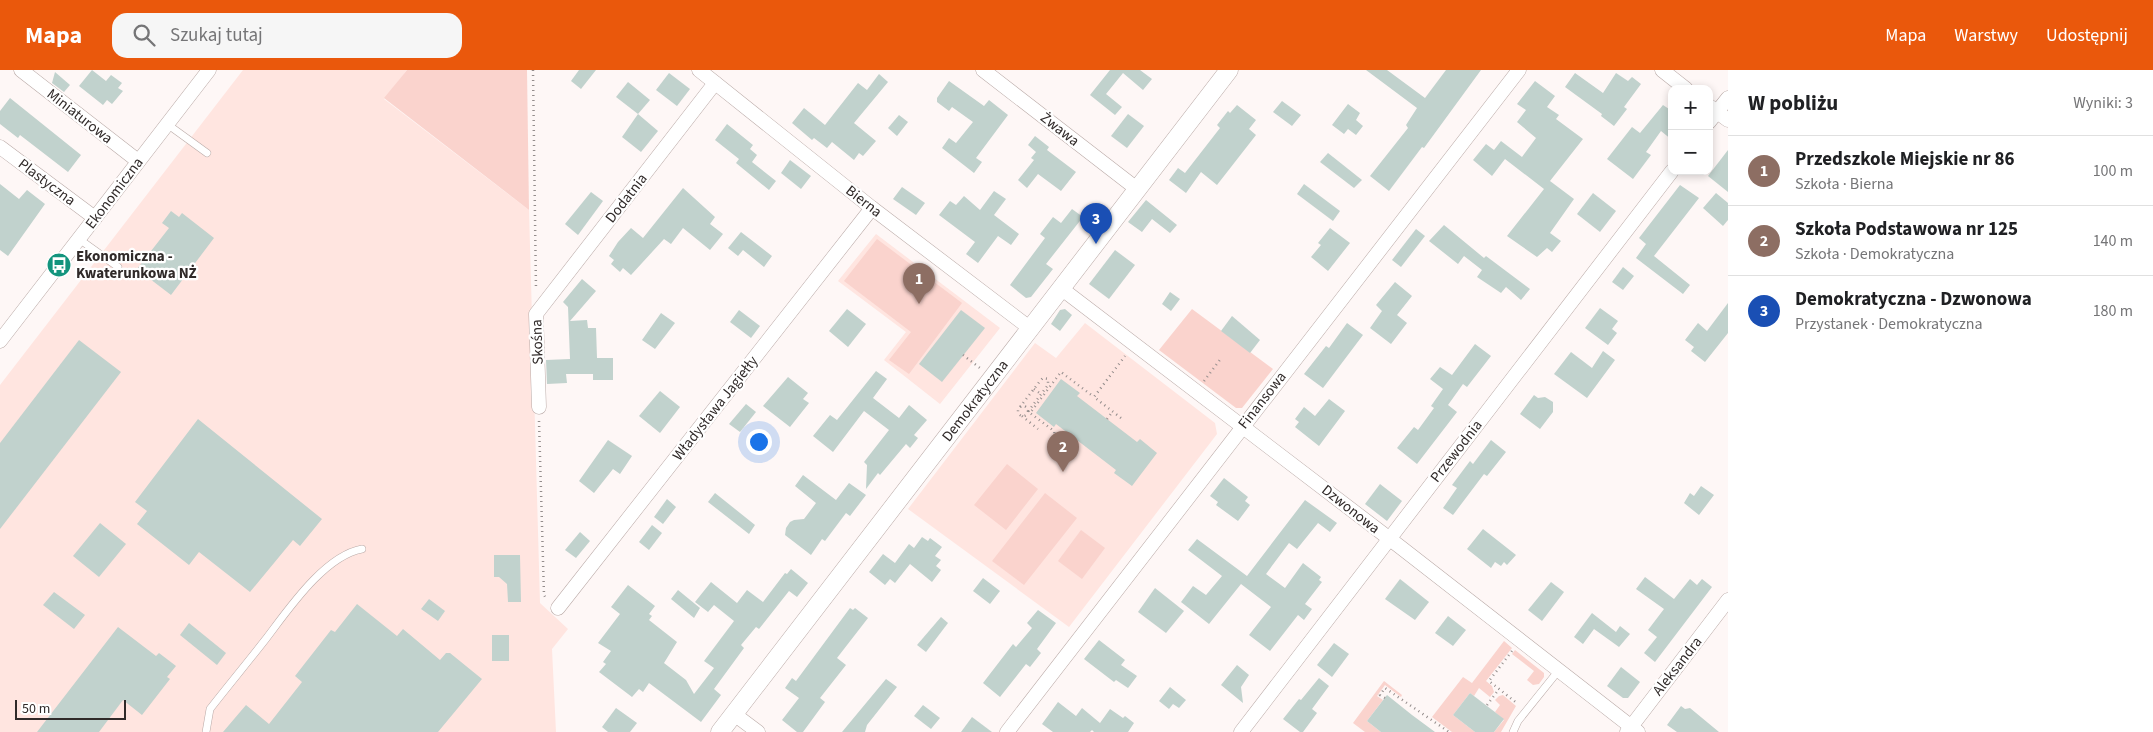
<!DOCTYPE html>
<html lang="pl">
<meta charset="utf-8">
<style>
:root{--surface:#fff;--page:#f6f6f6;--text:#202124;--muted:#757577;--line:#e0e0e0;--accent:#ea580c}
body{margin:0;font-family:"Source Sans 3",sans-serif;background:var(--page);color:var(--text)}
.controls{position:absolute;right:15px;top:15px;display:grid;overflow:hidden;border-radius:10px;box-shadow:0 2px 8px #0003}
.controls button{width:45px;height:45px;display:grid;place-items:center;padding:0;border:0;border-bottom:1px solid var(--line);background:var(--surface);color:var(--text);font:25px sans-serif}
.scale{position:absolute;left:15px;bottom:12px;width:111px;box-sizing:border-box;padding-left:5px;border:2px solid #302a29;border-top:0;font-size:14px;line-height:18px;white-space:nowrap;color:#302a29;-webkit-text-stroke:4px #fff;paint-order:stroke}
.you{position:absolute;left:758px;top:371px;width:18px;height:18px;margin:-12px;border:4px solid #fff;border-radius:50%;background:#1a73e8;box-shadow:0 0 0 8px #1a73e833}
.badge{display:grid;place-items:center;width:32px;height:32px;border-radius:50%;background:var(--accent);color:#fff;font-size:16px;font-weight:700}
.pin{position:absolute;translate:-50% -41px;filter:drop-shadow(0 1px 2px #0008)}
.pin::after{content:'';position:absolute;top:26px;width:18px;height:15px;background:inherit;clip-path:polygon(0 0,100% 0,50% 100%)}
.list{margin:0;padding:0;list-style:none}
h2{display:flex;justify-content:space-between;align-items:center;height:65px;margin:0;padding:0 20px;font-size:21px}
h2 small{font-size:16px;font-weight:400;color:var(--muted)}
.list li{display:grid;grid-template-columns:32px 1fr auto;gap:15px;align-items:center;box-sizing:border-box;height:70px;padding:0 20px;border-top:1px solid var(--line)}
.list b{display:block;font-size:19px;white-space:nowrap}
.list p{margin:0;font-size:16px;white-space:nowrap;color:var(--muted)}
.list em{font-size:16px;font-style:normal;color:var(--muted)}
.icon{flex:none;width:28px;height:28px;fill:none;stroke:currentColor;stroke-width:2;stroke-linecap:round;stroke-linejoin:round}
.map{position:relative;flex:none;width:1728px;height:662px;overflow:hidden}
header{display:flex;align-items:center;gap:30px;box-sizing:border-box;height:70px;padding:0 25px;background:var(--accent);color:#fff}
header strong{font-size:24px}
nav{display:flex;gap:28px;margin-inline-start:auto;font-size:18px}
.search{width:350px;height:45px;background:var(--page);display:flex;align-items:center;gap:12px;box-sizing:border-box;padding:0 18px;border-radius:15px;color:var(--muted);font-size:19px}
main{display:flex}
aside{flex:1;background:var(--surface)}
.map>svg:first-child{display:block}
</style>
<header>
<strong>Mapa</strong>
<div class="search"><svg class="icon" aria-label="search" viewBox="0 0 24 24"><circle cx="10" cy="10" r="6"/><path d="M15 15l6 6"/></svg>Szukaj tutaj</div>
<nav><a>Mapa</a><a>Warstwy</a><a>Udostępnij</a></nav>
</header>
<main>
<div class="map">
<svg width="1728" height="662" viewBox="0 0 1728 662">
<rect width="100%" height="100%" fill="#fef7f6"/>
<g fill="#ffe5e0">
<path d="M243,0H407L384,29L529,140L540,533L568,559L552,579L556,662H0V315Z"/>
<path d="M876,164L1000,258L940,334L884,290L906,262L838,211Z"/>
<path d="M1085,253L1215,353L1217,364L1069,557L908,439L1035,273L1056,288Z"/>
</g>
<g fill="#fad3cd">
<path d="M407,0H527L529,140L384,28Z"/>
<path d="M877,169L962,233L909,304L889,290L911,262L844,211Z"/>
<path d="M1192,239L1273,299L1242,338H1236L1159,280Z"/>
<path d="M1007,394L1038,419L1006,460L974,435Z"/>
<path d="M1045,423L1077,448L1024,515L992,491Z"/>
<path d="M1081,460L1105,478L1082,509L1058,491Z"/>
<path d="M1504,571L1512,578L1486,611L1492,616L1494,622L1490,627L1479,618L1474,626L1470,623L1453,645L1475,662H1452L1432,647L1463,607L1472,613Z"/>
<path d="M1515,580L1544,603V607L1539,614L1533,615L1527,610L1534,601L1512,584Z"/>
<path d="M1384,611L1402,625L1401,627L1385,615L1377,626L1383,630L1367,651L1381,662H1365L1353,653Z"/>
<path d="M1503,625L1516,636L1501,662H1494L1504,650L1495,642L1500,635L1495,630L1499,626Z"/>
</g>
<g fill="#c1d2cd">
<path d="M92,0L106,11L111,5L122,13L118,18L123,21L112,34L107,30L103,35L79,16Z"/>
<path d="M579,0H596L581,19L571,11Z"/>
<path d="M1110,0H1140L1152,9L1143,20L1123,3L1106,24L1122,37L1115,45L1090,25Z"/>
<path d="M1366,0H1387L1425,28L1446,0H1481L1424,78L1422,77L1389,121L1370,106L1408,58L1406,55L1417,38Z"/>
<path d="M55,2L70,15L64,22L52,13Z"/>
<path d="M669,3L690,19L677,36L656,20Z"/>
<path d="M1575,3L1603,23L1616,3L1628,11L1632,7L1641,14L1624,37L1627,39L1614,56L1601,46L1602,44L1565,17Z"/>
<path d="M879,4L888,12L854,53L876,71L863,86L859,83L854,90L832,72L827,78L814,68L812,70L792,53L804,38L825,55L858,13L867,20Z"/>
<path d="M949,11L984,36L989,30L1008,45L976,88L982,92L974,103L942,78L949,68L956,73L973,52L952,37L949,41L937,32V28Z"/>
<path d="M1535,11L1555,26L1547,37L1559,45L1556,49L1583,69L1550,111L1574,129L1550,163L1561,171L1552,182L1547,178L1537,187L1507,166L1544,119L1505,89L1492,106L1473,90L1486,74L1494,80L1501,71L1522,87L1536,68L1517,52L1526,40L1517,34Z"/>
<path d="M628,12L650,30L638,44L616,27Z"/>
<path d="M10,28L81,85L68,102L20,65L18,68L0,54V41Z"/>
<path d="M1282,31L1301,45L1292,56L1273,42Z"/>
<path d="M1348,34L1360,43L1356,50L1363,56L1356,65L1348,59L1344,64L1332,55Z"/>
<path d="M1237,35L1256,50L1249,59L1256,65L1217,115L1201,102L1186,123L1169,110L1178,98L1185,103L1220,58L1217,55L1228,41L1230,43Z"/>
<path d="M1663,35L1672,41V70L1661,61L1646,82L1651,85L1633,109L1607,89L1632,57L1640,63Z"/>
<path d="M638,44L658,61L641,82L622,67Z"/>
<path d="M1128,44L1144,56L1127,78L1111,66Z"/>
<path d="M899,45L908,52L897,66L888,58Z"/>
<path d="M727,54L753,75L750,79L757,85L752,92L776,111L769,120L736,93L739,89L715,70Z"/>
<path d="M1035,66L1049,77L1047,80L1076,102L1061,121L1038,104L1027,118L1018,110L1034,90L1031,88L1036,82L1028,75Z"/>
<path d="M1728,80V122L1708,106Z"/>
<path d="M1328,83L1362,110L1354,118L1320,92Z"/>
<path d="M790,90L811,106L801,119L781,103Z"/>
<path d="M0,114L19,129L27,120L45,134L8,186L0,180Z"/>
<path d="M1304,114L1340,141L1333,151L1297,124Z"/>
<path d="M1680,115L1699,128L1654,186L1690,215L1683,224L1636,188L1646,174L1639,168Z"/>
<path d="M902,117L925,133L916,145L893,129Z"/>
<path d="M683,118L715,147L710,154L723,164L710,180L683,158L671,174L664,169L631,205L623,198L620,202L611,194L614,190L609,186L618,172L631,158L643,168Z"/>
<path d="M994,121L1006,129L994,145L1019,164L1011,175L998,166L978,193L966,184L975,172L939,145L950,131L956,135L964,126L980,140Z"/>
<path d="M591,122L603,131L578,165L565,154Z"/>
<path d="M1593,123L1616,141L1600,162L1577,144Z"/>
<path d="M1716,123L1728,133V150L1723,156L1703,138Z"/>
<path d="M1146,130L1177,155L1170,163L1152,149L1142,162L1128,152Z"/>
<path d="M1072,139L1083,147L1046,194L1053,199L1031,227L1026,228L1010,215L1045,168L1040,164L1053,147L1061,153Z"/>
<path d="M171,141L179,147L182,143L214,168L171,225L137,199L169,158L162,153Z"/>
<path d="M1444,155L1484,188L1486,186L1530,219L1521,230L1506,217L1501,223L1477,207L1482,200L1464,186L1458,194L1429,171Z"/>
<path d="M1330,158L1350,173L1328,201L1311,187L1321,175L1318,173Z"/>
<path d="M1416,159L1425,166L1401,197L1392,190Z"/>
<path d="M741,162L772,186L764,197L743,180L738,186L728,178Z"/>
<path d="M1115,180L1135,195L1109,229L1089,214Z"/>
<path d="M1623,197L1634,206L1623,220L1612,212Z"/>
<path d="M582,209L596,221L570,251L587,250L588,258H596L597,288H613V310H593V304H566L567,313L547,314L546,290L570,289L568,237L563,232Z"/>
<path d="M1395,212L1412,226L1397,245L1407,253L1391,274L1370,258L1382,241L1376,235Z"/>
<path d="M1170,222L1180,229L1171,241L1162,234Z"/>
<path d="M1728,233V263L1705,292L1691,281L1694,277L1685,270L1698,253L1707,261Z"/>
<path d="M1600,238L1618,251L1612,259L1617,263L1608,275L1585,258Z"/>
<path d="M847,239L866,254L848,277L829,261Z"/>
<path d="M1065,239L1072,245L1060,261L1051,254L1060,240Z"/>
<path d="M739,240L760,256L751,268L730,252Z"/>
<path d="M961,240L985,258L942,312L919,294Z"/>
<path d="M661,243L675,253L655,279L642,270Z"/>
<path d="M1232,246L1260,270L1250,283L1221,261Z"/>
<path d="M1347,253L1363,265L1323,318L1304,304L1326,276L1329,278Z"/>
<path d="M79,270L121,302L0,459V373Z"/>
<path d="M1475,274L1491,286L1467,317L1463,314L1448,335L1457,342L1417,394L1397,378L1414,357L1418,360L1434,338L1431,336L1443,319L1430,309L1440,297L1452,305Z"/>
<path d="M1603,281L1615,290L1587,328L1554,304L1571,282L1592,298Z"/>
<path d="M876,301L887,309L873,328L899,348L909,335L927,350L914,365L918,368L910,378L906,374L880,405L878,403L866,419L867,395L864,392L889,360L864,341L833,382L813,366L830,345L837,350Z"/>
<path d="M788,307L808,323L803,329L809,333L790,357L763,336Z"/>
<path d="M1061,309L1080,323L1077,326L1137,372L1140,369L1157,383L1132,416L1114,403L1116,400L1056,354L1054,357L1036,343Z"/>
<path d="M660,321L680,337L660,363L639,346Z"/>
<path d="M1534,325L1538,328L1545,327L1553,332V342L1540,359L1520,344Z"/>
<path d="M1329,329L1345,341L1319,376L1295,357L1299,352L1295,349L1304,337L1315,346Z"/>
<path d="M746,334L756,342L740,362L729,354Z"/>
<path d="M198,349L322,449L300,476L293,470L250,522L199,482L189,495L137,454L147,441L135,432Z"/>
<path d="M608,370L632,386L620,404L613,399L594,423L579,411Z"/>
<path d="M1491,370L1506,382L1487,406L1484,404L1453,445L1443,438L1457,418L1452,415L1470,391L1473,394Z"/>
<path d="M803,405L836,430L849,413L866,425L850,446L846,443L825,471L822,469L811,485L785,465L786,458L790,452L794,450L804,449L816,433L795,416Z"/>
<path d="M1224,408L1248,427L1245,431L1250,435L1238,451L1216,435L1218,432L1210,426Z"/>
<path d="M1380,414L1402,431L1387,451L1365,434Z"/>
<path d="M1701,416L1714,425L1699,445L1684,433L1690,423L1694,426Z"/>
<path d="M715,423L755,455L749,464L708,432Z"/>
<path d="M667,429L676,437L663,454L654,447Z"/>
<path d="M1305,430L1337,453L1330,462L1318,453L1297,479L1289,473L1266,504L1285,518L1303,493L1321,507L1319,510L1322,512L1305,534L1312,539L1304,550L1298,545L1270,581L1249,565L1271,537L1241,514L1209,554L1181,532L1193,516L1206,525L1222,506L1188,480L1197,469L1247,506Z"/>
<path d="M100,453L126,474L99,507L73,486Z"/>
<path d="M652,455L662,463L649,480L639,472Z"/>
<path d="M1483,459L1516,485L1507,495L1504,492L1501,496L1495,492L1491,498L1467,479Z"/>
<path d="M580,462L590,471L576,488L565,480Z"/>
<path d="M922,467L928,471L930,468L942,477L935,486L941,490L936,496L941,500L932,512L910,494L895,513L890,509L885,515L869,502L883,484L895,493L909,474L914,478Z"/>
<path d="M494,485H520L521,532H508L507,514L499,507H494Z"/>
<path d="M791,499L808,513L797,527L789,521L759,559L756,557L741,575L744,578L714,619L721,625L701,652L649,613L643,622L639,619L632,627L599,602L606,594L603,592L611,581L598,573L620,544L611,537L628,515L655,536L649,544L652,546L649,550L677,572L664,593L686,610L694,624L714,598L704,591L734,551L714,535L708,542L695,532L711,512L737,533L747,520L763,532L785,503L787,504Z"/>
<path d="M1645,507L1674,529L1690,509L1697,515L1702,509L1712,517L1655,592L1644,583L1657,567L1648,560L1664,539L1636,519Z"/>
<path d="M983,508L1000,521L990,534L973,521Z"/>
<path d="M1400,509L1429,532L1415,550L1385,529Z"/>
<path d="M1551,512L1564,522L1542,551L1528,540Z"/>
<path d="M1155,518L1184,541L1166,563L1138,542Z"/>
<path d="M678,520L700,538L694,548L671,529Z"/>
<path d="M54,522L85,545L74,559L43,535Z"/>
<path d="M429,529L445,541L438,551L421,539Z"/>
<path d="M357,534L397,566L403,559L440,590L446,583H450L482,609L438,662H223L246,635L269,654L302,612L295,606L331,560L335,562Z"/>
<path d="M850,538L853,540L855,538L868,548L837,588L846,595L820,628L825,632L803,662H797L782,650L799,628L785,618L792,608L796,611Z"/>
<path d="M1038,540L1056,553L1037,579L1041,583L1030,597L1026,594L1000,627L983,613L1013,574L1016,577L1032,558L1027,553Z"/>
<path d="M1592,543L1616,562L1620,556L1630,564L1619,577L1594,559L1583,574L1574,567Z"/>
<path d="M1448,546L1466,560L1453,576L1435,563Z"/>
<path d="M941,547L948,553L926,582L917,575Z"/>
<path d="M189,553L226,583L217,595L180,565Z"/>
<path d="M118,557L156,586L159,583L176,596L167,607L170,609L142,645L123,630L99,662H37Z"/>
<rect x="492" y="565" width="17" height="26"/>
<path d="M1099,570L1125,590L1121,595L1137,606L1128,618L1116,610L1114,612L1084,589Z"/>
<path d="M1334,573L1349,584L1332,607L1317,595Z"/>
<path d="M1237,595L1249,605L1241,617L1243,633L1221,615Z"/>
<path d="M1621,597L1640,612L1628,628H1623L1607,616Z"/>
<path d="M1319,608L1329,616L1312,639L1317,643L1303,662H1300L1283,649L1299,629L1301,630Z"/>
<path d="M886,609L897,617L867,655L865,662H842Z"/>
<path d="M1170,617L1186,630L1179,638L1173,634L1169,639L1159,631Z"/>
<path d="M1470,623L1504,649L1494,662H1475L1453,645Z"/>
<path d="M1387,625L1412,645L1435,662H1381L1367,651Z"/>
<path d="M1058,632L1076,646L1082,638L1100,653L1110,639L1123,648L1125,646L1134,653L1128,662H1094L1092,660L1090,662H1053L1042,654Z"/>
<path d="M923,635L940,648L931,659L914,646Z"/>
<path d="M1681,636L1685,639L1690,638L1719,662H1677L1667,655Z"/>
<path d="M616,638L637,653L630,662H608L602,657Z"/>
<path d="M972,647L992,662H961Z"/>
</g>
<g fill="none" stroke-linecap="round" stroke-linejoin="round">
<defs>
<g id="service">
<path d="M167,54L207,83"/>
<path d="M79,169L118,197"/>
<path d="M206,662L210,639C228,616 247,593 265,570C288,540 324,486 362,479"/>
<path d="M1513,662L1518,651L1559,600"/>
</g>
<g id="minor">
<path d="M21,0L138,91"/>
<path d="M699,0L872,138L1031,259"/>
<path d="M983,0L1137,119"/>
<path d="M1662,0L1686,19"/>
<path d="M1709,36L1728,50"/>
<path d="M1709,52L1728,28"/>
<path d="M0,77L95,148"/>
<path d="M1062,219L1399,476L1638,662"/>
<path d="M0,271L209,0"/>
<path d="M539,337L536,244L715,13"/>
<path d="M558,538L872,138"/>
<path d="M734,644L758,662"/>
<path d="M1007,662L1519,0"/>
<path d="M1241,662L1672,101"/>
<path d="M1627,662L1728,530"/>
</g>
<g id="tertiary">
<path id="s1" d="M720,662L1229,0"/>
</g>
</defs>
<use href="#service" stroke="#baaaa7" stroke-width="8"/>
<use href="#minor" stroke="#baaaa7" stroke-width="15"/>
<use href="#tertiary" stroke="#baaaa7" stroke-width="19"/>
<g stroke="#948d8c" stroke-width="2.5" stroke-dasharray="1 4" stroke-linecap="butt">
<path d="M533,0L536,220"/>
<path d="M963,285L980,298"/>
<path d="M1204,311L1222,287"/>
<path d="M1034,319L1041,324"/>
<circle cx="1023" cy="341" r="5"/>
<path d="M1020,337L1040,311L1043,308L1048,309V315L1027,343"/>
<path d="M1022,346L1038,359"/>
<path d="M1121,348L1094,327L1125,286"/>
<path d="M1107,349L1113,341"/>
<path d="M539,351L544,525L547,530"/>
<path d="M1056,373L1054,361L1030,343L1061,302L1094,327"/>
<path d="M1512,581L1489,611L1518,634"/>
<path d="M1385,628L1380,625L1385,618L1449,662"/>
<path d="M1487,635L1499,619"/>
</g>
<use href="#service" stroke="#fff" stroke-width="7"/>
<use href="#minor" stroke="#fff" stroke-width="14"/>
<use href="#tertiary" stroke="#fff" stroke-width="18"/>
</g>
<defs>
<symbol id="bus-disc" viewBox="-11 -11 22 22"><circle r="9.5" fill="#13947d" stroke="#fff"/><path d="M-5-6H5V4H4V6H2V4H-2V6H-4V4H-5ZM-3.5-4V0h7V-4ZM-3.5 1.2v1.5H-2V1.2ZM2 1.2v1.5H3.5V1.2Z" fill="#fff"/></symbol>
</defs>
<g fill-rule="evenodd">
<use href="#bus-disc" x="45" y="181" width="28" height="28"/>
</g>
<g text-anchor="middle" stroke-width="4.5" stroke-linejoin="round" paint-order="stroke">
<g font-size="15" fill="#302a29" stroke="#fff">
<text transform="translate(80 46) rotate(38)" y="5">Miniaturowa</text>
<text transform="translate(1060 59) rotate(38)" y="5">Żwawa</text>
<text transform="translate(47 112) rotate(37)" y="5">Plastyczna</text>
<text transform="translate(114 123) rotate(-53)" y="5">Ekonomiczna</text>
<text transform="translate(626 128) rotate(-52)" y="5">Dodatnia</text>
<text transform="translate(864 131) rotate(38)" y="5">Bierna</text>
<text transform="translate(537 272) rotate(-92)" y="5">Skośna</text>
<text transform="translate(1262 330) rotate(-52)" y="5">Finansowa</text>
<text dy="5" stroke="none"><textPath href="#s1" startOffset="418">Demokratyczna</textPath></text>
<text transform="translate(715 338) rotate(-52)" y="5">Władysława Jagiełły</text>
<text transform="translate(1456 381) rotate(-52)" y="5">Przewodnia</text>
<text transform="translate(1351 439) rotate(38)" y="5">Dzwonowa</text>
<text transform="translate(1677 596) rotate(-52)" y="5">Aleksandra</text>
</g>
<g font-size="15" font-weight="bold" fill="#302a29" stroke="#fff" text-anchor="start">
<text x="76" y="191">Ekonomiczna -<tspan x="76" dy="17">Kwaterunkowa NŻ</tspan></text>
</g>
</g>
</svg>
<div class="controls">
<button>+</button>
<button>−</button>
</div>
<div class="scale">50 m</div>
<div class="you"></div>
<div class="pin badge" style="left:919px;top:234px;background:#8d6e63">1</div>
<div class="pin badge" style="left:1063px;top:402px;background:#8d6e63">2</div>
<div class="pin badge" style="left:1096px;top:174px;background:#1a4fb4">3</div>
</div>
<aside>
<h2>W pobliżu<small>Wyniki: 3</small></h2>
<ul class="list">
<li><span class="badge" style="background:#8d6e63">1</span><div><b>Przedszkole Miejskie nr 86</b><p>Szkoła · Bierna</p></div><em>100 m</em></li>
<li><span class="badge" style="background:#8d6e63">2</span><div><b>Szkoła Podstawowa nr 125</b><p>Szkoła · Demokratyczna</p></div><em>140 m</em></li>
<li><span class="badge" style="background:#1a4fb4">3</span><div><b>Demokratyczna - Dzwonowa</b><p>Przystanek · Demokratyczna</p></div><em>180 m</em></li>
</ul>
</aside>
</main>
